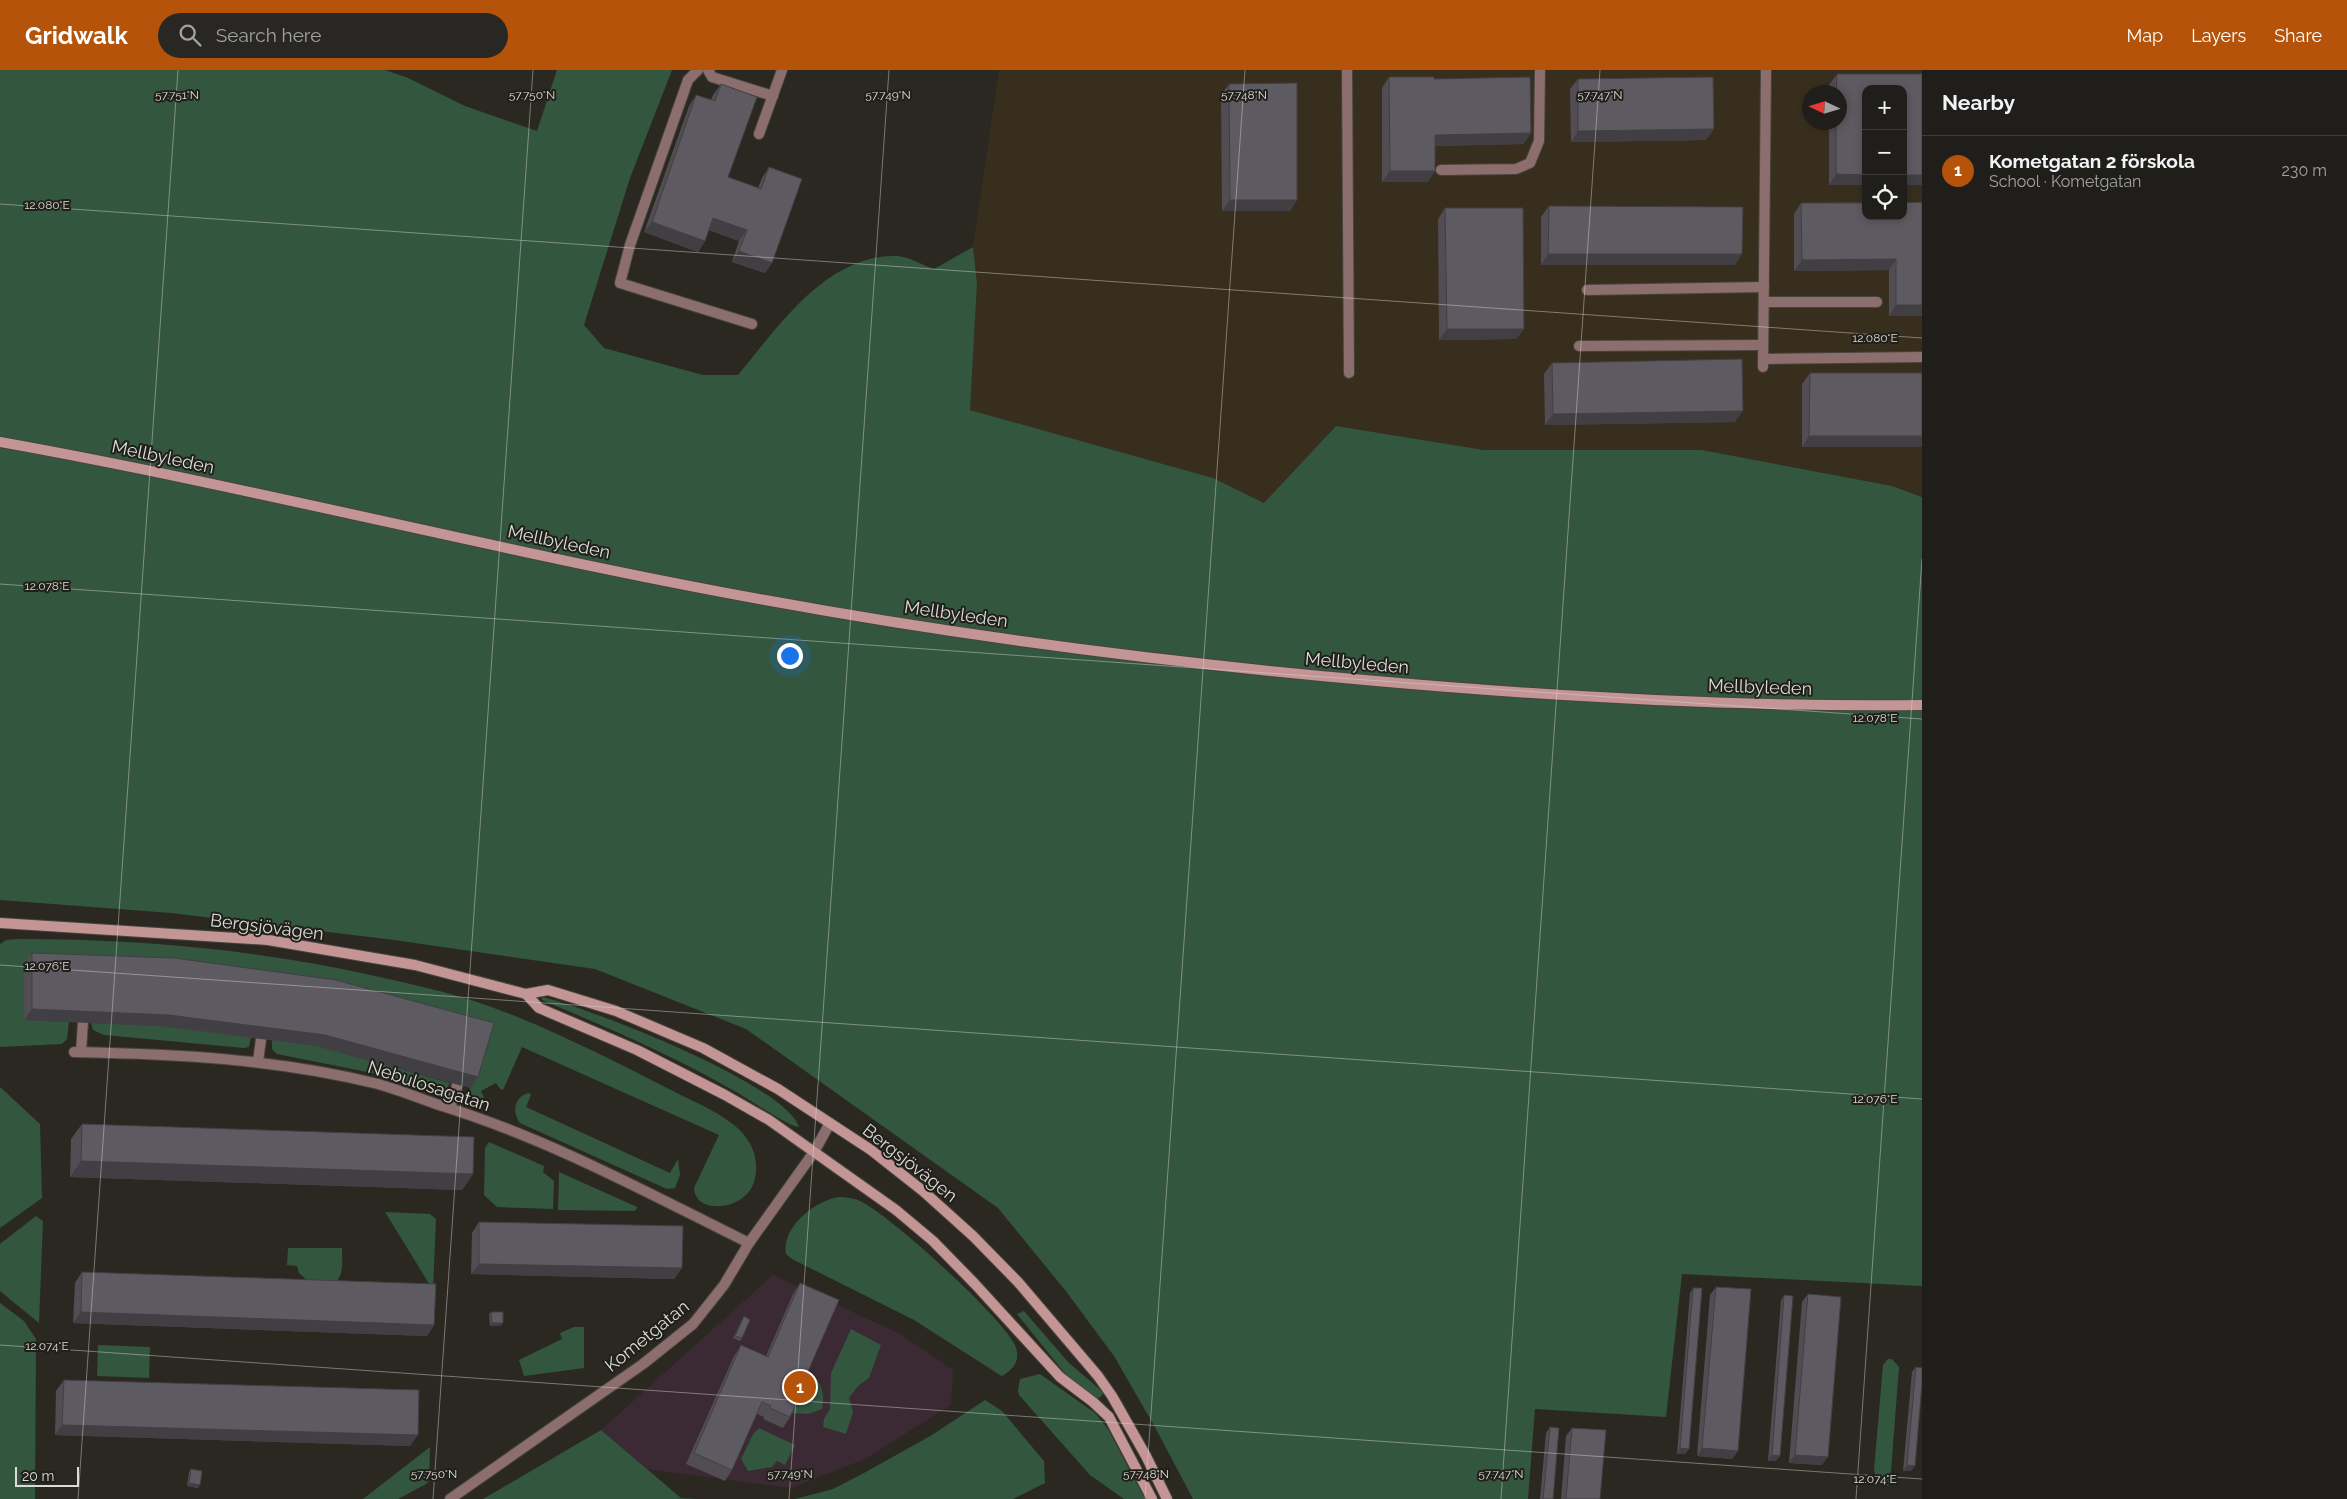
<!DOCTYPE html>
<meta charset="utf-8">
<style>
:root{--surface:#201e1a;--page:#282723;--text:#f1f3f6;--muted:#a2a2a2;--line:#3d3c39;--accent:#b45309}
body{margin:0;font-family:Raleway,sans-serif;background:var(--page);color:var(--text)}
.controls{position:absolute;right:15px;top:15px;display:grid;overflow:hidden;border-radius:10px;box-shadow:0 2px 8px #0003}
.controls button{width:45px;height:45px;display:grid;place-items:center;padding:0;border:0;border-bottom:1px solid var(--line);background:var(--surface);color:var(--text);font:25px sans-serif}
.compass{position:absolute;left:1802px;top:15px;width:45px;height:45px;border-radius:50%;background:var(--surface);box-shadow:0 2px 8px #0003;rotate:274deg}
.scale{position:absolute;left:15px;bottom:12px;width:64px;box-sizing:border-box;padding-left:5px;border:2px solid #dcdbd7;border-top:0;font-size:14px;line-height:18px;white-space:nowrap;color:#dcdbd7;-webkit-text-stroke:4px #211f19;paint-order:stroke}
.you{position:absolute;left:789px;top:585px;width:18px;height:18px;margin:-12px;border:4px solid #fff;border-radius:50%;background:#1a73e8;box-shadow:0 0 0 8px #1a73e833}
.badge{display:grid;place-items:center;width:32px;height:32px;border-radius:50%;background:var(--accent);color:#fff;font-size:16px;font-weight:700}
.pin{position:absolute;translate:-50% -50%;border:2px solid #fff;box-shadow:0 1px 5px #0006}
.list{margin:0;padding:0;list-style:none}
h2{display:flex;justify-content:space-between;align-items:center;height:65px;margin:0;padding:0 20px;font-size:21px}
h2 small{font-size:16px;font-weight:400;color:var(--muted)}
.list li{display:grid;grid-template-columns:32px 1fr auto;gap:15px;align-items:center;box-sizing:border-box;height:70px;padding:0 20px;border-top:1px solid var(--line)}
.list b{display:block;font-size:19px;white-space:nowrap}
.list p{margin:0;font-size:16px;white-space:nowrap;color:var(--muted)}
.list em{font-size:16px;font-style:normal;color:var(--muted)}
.icon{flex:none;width:28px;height:28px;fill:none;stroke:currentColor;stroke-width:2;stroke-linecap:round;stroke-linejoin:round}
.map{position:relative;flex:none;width:1922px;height:1429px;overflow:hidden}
header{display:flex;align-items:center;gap:30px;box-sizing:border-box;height:70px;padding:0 25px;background:var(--accent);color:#fff}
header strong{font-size:24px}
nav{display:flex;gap:28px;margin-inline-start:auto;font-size:18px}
.search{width:350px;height:45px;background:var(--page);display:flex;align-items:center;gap:12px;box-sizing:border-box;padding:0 18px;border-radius:28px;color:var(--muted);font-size:19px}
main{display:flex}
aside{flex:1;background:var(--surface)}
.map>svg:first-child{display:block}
</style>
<header>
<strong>Gridwalk</strong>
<div class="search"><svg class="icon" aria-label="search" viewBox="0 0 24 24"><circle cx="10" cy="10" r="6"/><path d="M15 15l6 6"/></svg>Search here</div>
<nav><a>Map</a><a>Layers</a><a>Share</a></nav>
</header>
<main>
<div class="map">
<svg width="1922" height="1429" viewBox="0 0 1922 1429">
<rect width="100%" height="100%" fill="#2b2822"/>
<path fill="#382e1e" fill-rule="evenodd" d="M999,0H1922V427L1892,416L1702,380H1484L1336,356L1264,433L1213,408L970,340L977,213L973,177ZM1866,19H1903V146H1866ZM1810,22H1840V52H1810Z"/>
<path fill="#3b2a33" d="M773,1205L900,1264L953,1300L951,1335L865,1389L791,1418L646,1399L601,1360Z"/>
<g fill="#33563f">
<path d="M0,0H385L408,8L465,36L537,61L557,0H672L630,108L584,255L604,278L703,305H738C778,257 827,183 898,186C909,187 923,195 934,199L973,177L977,213L970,340L1213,408L1264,433L1336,356L1484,380H1702L1892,416L1922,427V1216L1682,1204L1666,1347L1535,1339L1528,1429H1193L1156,1359L1114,1286L1065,1220L998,1138L746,959L595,899L394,870L171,843L0,830Z"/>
<path d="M16,869C137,869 256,879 375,906C407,913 439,920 471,930C541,953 608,988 673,1021C709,1040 765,1058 755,1108C753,1121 742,1131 728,1135C714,1138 695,1136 694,1118L719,1065L522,977L503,1020L500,1019L496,1013L481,1021L484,1027L481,1033L475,1034L470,1027V1018L486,964L25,894L24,950L69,952L67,969L62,974L0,977V874L6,870Z"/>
<path d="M542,927C590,938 785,1014 799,1057C789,1057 749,1029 736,1022C674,986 609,958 542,930Z"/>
<path d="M91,953L161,956L251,967L249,977L244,978L104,965L93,960Z"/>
<path d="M272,970L317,976L450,1013L446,1020L439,1022L382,1005L277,984L272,979Z"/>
<path d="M0,1017L40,1054L42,1128L0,1158Z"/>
<path d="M529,1023L531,1025L526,1037L670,1103L678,1089L680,1105L675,1118L667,1119L520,1053C512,1042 514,1026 529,1023Z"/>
<path d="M489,1072L544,1096L543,1102L554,1111L553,1139L497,1137L484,1125L485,1078Z"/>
<path d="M559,1102L637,1137V1139L634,1141L558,1140Z"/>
<path d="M839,1127C845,1127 852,1128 858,1130C887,1142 1002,1247 1015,1275C1021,1290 1014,1299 1002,1306L1000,1305L914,1250L792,1189L786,1184C781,1157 816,1130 839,1127Z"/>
<path d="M385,1142L430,1144L436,1149L433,1220Z"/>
<path d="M36,1146L43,1151L39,1253L0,1221V1174Z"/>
<path d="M288,1178H342C342,1189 344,1202 337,1211L309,1212L299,1203L297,1196L287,1195Z"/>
<path d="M0,1233L24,1251L36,1269L35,1429H0Z"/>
<path d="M1024,1241L1068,1292L1104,1323L1098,1329L1067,1306L1017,1244Z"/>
<path d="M574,1257H584V1298L524,1306L519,1290L562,1269L560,1263Z"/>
<path d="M851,1259L881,1275L869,1308L858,1316L849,1328L853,1342L846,1364L823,1357L824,1349L830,1339L831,1303Z"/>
<path d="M98,1275L150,1277L149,1308L97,1306Z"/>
<path d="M1888,1289H1892L1899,1297L1891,1401L1888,1416L1877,1414L1874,1400L1883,1295Z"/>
<path d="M807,1301C822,1309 825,1324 822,1339L808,1344L792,1343L800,1324L797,1322Z"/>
<path d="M1040,1304L1095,1343L1108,1359L1145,1429H1124L1090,1405L1019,1325L1018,1320L1020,1309Z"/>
<path d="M985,1330L1002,1341L1044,1391L1045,1413L1013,1429H795L833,1419L864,1403L932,1365Z"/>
<path d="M759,1358L795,1375L785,1395L777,1391L772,1397L748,1401L741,1389L753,1364Z"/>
<path d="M601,1360L681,1428L697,1429H483Z"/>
<path d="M430,1377L429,1411L426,1414L398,1429H363Z"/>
</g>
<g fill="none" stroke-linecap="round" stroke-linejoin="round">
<defs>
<g id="lane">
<path d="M698,0L688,10L630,175L620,213L752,254"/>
<path d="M708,0L712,7L773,26"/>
<path d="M1347,0L1349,303"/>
<path d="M759,64L782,0"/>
<path d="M1441,100L1516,99L1530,93L1539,71L1540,0"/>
<path d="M1587,220L1764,217"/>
<path d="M1764,232H1877"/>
<path d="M1579,276L1763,275"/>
<path d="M1763,289L1922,287"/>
<path d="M1763,297L1766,0"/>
<path d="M81,982L83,952"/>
<path d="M258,992L261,969"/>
<path d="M450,1038L457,1015"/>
</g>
<g id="street">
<path d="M74,982C176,984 278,989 378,1014C399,1020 419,1028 439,1035C547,1068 648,1123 749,1173"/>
<path d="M450,1429L643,1294L693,1254L724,1215L749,1173L814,1082L830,1053"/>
</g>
<g id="secondary">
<path d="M0,372C257,418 509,484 765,530C967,567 1171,593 1376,611C1557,627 1740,637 1922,635"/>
<path d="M0,853L268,870L415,895L526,924L548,920L616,941L703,978L778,1019L871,1080L923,1121L973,1166L1018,1212L1098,1306L1112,1326L1146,1386L1167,1429"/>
<path d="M526,924L539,938L637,980L725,1025L769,1050L896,1140L933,1171L975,1214L1060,1307L1093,1332L1109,1347L1152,1429"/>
</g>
</defs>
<use href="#lane" stroke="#47453f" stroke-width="12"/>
<use href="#street" stroke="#47453f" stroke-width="12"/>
<use href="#secondary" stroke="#47453f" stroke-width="12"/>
<use href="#lane" stroke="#8b6e6d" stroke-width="10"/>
<use href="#street" stroke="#8b6e6d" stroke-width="10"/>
<use href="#secondary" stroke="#c39594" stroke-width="10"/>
</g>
<g fill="#514d53">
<path d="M1837,4H1922V115H1903V19H1866V115H1829V52H1840V22H1829V15Z"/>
<path d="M1389,7L1434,9L1531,63L1523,74L1435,76L1428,112H1382V18Z"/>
<path d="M1578,9L1706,70L1571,72L1570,19Z"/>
<path d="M721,14L728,107L758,118L762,108L769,97L772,193L765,203L732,192L739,171L709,160L705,171L698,182L644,162L689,36L696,25L711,30L713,25Z"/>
<path d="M1229,14L1297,130L1290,141H1222L1221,25Z"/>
<path d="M1922,132V246H1889V200L1794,201V144L1801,133Z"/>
<path d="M1549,136L1735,195H1541V147Z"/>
<path d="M1445,138L1524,259L1516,269L1439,270L1438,149Z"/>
<path d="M1552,293L1735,352L1545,355L1544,304Z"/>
<path d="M1810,303H1922V377H1802V314Z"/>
<path d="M32,883L470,1018L317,976L161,956L24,950V894Z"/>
<path d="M82,1054L473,1104L462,1120L70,1107L71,1069Z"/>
<path d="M479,1152L682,1198L674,1209L471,1204L472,1163Z"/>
<path d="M82,1202L434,1255L427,1266L73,1253L75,1213Z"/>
<path d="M800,1213L803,1313L790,1347L783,1358L763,1349L764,1347L757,1344L732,1400L725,1411L686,1394L734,1286L741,1275L766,1286L793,1224Z"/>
<path d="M1716,1217L1738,1381L1732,1389L1697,1386L1710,1225Z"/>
<path d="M1693,1218L1689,1379L1685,1384H1677L1690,1223Z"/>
<path d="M1808,1224L1822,1395L1789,1393L1802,1232Z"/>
<path d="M1784,1225L1776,1391H1768L1781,1231Z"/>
<path d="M491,1242L501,1256H490L489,1244Z"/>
<path d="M744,1246L742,1268L740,1271L733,1268Z"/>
<path d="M1916,1297L1911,1401H1903L1912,1302Z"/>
<path d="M64,1310L410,1376L55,1365L56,1321Z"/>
<path d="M1550,1357L1553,1429H1540L1546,1363Z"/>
<path d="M1572,1358L1600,1429H1561L1566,1366Z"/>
<path d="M191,1399L198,1418L187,1416L189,1402Z"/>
</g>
<g fill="#423f44">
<path d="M1714,59L1706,70L1571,72L1578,61Z"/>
<path d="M1531,63L1523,74L1427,76L1435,65Z"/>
<path d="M1390,101H1435L1428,112H1382Z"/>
<path d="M1836,104L1866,105V115H1829Z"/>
<rect x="1903" y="105" width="19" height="10"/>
<path d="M1230,130H1297L1290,141H1222Z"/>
<path d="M713,148L747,160L739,171L706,159Z"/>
<path d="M652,152L705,171L698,182L644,162Z"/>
<path d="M739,181L772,193L765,203L732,192Z"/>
<path d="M1548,184H1742L1735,195H1541Z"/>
<path d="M1896,189L1889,200L1794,201L1802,190Z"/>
<path d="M1896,235H1922V246H1889Z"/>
<path d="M1447,259H1524L1516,269L1439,270Z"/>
<path d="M1743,341L1735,352L1545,355L1553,344Z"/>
<path d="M1809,366H1922V377H1802Z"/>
<path d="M32,939L169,945L325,965L478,1007L470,1018L317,976L161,956L24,950Z"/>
<path d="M81,1091L473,1104L462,1120L70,1107Z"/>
<path d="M479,1194L682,1198L674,1209L471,1204Z"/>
<path d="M81,1242L434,1255L427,1266L73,1253Z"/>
<path d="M492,1253H503L501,1256H490Z"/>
<path d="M62,1355L418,1365L410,1376L55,1365Z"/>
<path d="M1680,1378L1689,1379L1685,1384H1677Z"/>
<path d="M1702,1378L1738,1381L1732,1389L1697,1386Z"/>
<path d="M1772,1385L1780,1386L1776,1391H1768Z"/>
<path d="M1795,1385L1828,1387L1822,1395L1789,1393Z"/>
<path d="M1907,1395L1915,1396L1911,1401H1903Z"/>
<path d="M189,1413L200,1415L198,1418L187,1416Z"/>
</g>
<g fill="#5e5a61" stroke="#423f44">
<path d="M1837,4H1922V105H1903V19H1866V105L1836,104V52H1840V22H1836Z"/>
<path d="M1389,7H1434V9L1530,7L1531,63L1435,65V101H1390Z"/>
<path d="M1713,7L1714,59L1578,61V9Z"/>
<path d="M1297,13V130H1230L1229,14Z"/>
<path d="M721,14L757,27L728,107L761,119L769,97L802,109L772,193L739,181L747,160L713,148L705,171L652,152L696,25L715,31Z"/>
<path d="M1922,132V235H1896V189L1802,190L1801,133H1866V146H1903V133Z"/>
<path d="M1549,136L1743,137L1742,184H1548Z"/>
<path d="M1445,138H1523L1524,259H1447Z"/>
<path d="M1742,289L1743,341L1553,344L1552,293Z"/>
<path d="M1810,303H1922V366H1809Z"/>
<path d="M32,883L174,888L336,910L494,953L478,1007L325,965L169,945L32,939Z"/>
<path d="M82,1054L474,1067L473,1104L81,1091Z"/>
<path d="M479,1152L683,1156L682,1198L479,1194Z"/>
<path d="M82,1202L436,1214L434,1255L81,1242Z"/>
<path d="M800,1213L839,1230L803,1313L805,1314L790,1347L770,1338L771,1336L762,1332L732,1400L694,1383L741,1275L768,1287Z"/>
<path d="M1716,1217L1751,1219L1738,1381L1702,1378Z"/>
<path d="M1693,1218H1702L1689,1379L1680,1378Z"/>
<path d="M1808,1224L1841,1227L1828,1387L1795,1385Z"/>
<path d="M1784,1225L1793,1226L1780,1386L1772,1385Z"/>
<path d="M491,1242H503V1253H492Z"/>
<path d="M744,1246L750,1250L742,1268L735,1266Z"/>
<path d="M1916,1297L1922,1298V1314L1915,1396L1907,1395Z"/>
<path d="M64,1310L419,1320L418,1365L62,1355Z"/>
<path d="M1550,1357L1559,1358L1553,1429H1543Z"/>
<path d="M1572,1358L1606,1360L1600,1429H1566Z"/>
<path d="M191,1399L202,1401L200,1415L189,1413Z"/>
</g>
<path fill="none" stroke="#dcdbd7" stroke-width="1" stroke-opacity="0.45" d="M0,134L1922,268M0,514L1922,649M0,895L1922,1029M0,1275L1922,1409M78,1429L178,0M433,1429L533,0M789,1429L889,0M1145,1429L1245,0M1501,1429L1600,0M1856,1429L1922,489"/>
<g text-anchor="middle" stroke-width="4" stroke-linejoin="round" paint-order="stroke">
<g font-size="18" fill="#dcdbd7" stroke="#211f19">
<text transform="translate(163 387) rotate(12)" y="6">Mellbyleden</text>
<text transform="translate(559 472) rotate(12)" y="6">Mellbyleden</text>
<text transform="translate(956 544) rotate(8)" y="6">Mellbyleden</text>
<text transform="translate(1357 593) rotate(5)" y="6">Mellbyleden</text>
<text transform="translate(1760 617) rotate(2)" y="6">Mellbyleden</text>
<text transform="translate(267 857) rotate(7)" y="6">Bergsjövägen</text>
<text transform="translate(429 1016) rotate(18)" y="6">Nebulosagatan</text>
<text transform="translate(910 1093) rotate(38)" y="6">Bergsjövägen</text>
<text transform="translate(647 1266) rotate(-39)" y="6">Kometgatan</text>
</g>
</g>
<g font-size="12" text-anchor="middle" fill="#dcdbd7" stroke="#211f19" stroke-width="4" stroke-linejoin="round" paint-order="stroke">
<text x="177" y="29">57.751°N</text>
<text x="532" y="29">57.750°N</text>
<text x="888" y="29">57.749°N</text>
<text x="1244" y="29">57.748°N</text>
<text x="1600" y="29">57.747°N</text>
<text x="47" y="139">12.080°E</text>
<text x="1875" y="272">12.080°E</text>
<text x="47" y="520">12.078°E</text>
<text x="1875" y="652">12.078°E</text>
<text x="47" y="900">12.076°E</text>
<text x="1875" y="1033">12.076°E</text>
<text x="47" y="1280">12.074°E</text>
<text x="434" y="1408">57.750°N</text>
<text x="790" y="1408">57.749°N</text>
<text x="1146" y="1408">57.748°N</text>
<text x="1501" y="1408">57.747°N</text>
<text x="1875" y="1413">12.074°E</text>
</g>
</svg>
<div class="controls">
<button>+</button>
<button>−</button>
<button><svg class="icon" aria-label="locate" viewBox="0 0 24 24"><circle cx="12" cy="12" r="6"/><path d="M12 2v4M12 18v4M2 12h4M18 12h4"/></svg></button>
</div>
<svg class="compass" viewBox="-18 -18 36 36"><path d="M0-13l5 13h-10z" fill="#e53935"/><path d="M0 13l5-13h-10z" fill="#a2a2a2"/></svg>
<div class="scale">20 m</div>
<div class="you"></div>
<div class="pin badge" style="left:800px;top:1317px">1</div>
</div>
<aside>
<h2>Nearby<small></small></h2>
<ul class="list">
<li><span class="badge">1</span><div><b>Kometgatan 2 förskola</b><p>School · Kometgatan</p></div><em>230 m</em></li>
</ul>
</aside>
</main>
